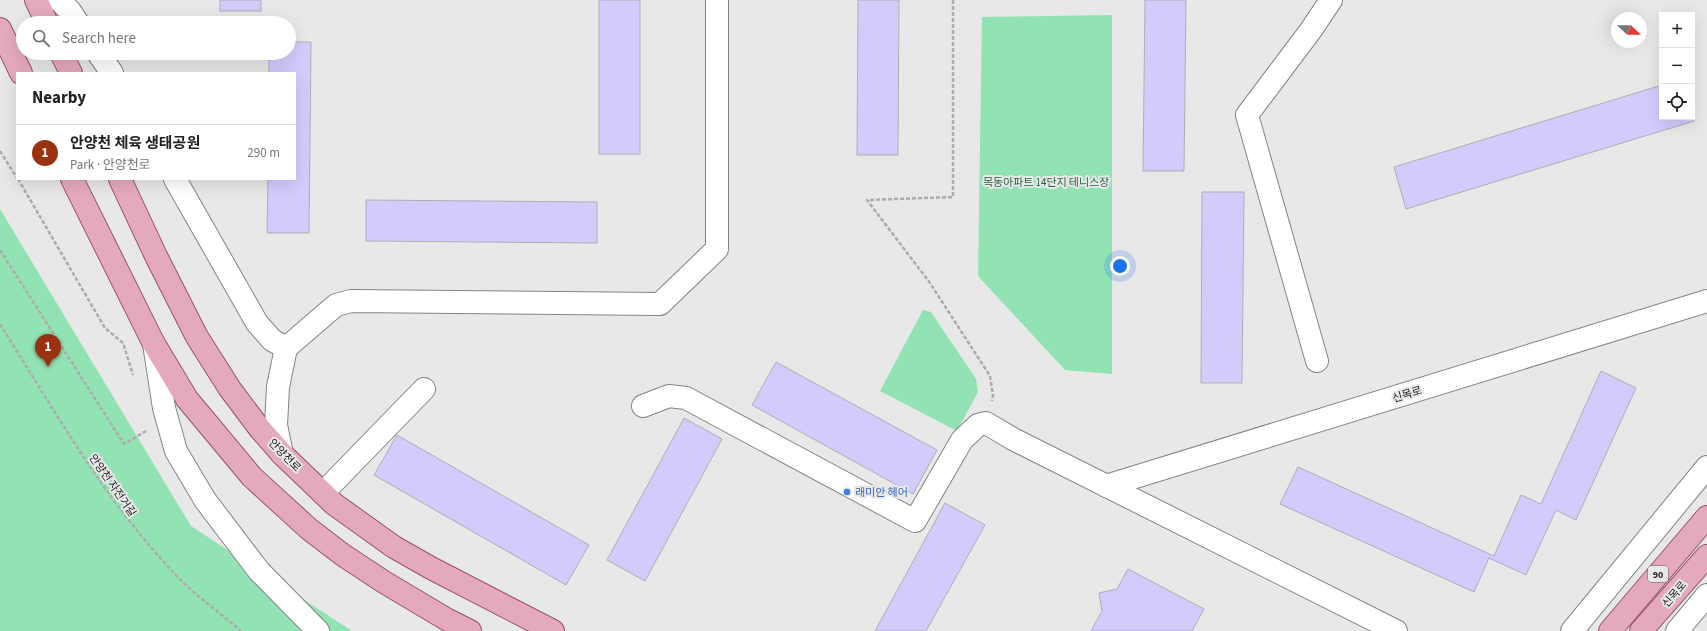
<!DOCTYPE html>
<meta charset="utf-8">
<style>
:root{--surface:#fff;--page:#f6f6f6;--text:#222;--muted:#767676;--line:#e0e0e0;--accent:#99320f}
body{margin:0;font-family:"Source Sans 3","Noto Sans KR",sans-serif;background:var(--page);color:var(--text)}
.controls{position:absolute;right:12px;top:12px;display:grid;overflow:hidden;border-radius:0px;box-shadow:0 4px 16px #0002}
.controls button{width:36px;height:36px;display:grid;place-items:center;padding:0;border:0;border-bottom:1px solid var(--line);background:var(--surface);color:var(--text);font:20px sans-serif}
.compass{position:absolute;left:1611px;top:12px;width:36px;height:36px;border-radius:50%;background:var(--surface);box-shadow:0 4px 16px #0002;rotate:112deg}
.you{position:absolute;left:1120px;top:266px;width:14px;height:14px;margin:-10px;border:3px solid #fff;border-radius:50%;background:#1a73e8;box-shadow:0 0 0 6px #1a73e833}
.badge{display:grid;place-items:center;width:26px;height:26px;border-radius:50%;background:var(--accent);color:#fff;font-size:13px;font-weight:700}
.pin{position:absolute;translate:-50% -33px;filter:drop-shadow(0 1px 2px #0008)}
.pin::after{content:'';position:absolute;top:21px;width:14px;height:12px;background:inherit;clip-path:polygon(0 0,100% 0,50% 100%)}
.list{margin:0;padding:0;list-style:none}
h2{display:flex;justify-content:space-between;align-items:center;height:52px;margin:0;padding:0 16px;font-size:17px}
h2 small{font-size:13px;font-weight:400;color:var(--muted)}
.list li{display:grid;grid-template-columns:26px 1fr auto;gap:12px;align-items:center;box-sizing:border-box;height:56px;padding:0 16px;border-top:1px solid var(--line)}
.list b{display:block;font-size:15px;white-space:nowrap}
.list p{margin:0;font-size:13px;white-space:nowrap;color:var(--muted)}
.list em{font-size:13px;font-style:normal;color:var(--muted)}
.icon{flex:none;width:22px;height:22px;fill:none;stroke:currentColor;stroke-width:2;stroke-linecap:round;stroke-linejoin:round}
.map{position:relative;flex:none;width:1707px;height:631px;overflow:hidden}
.search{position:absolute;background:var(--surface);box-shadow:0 4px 16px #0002;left:16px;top:16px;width:280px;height:44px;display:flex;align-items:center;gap:10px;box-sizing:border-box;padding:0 14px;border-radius:22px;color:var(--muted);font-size:15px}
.panel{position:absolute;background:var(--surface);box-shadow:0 4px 16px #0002;left:16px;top:72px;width:280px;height:108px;border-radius:0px}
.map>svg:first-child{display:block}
</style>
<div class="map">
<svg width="1707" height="631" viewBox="0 0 1707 631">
<rect width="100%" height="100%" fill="#e8e8e9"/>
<g fill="#92e3b3">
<path d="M1112,15V374L1065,370L978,276L982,17Z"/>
<path d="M0,209L191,526L352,631H0Z"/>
<path d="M923,310L931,312L976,379L978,392L957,431L880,391Z"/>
</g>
<g fill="#d2ccfd" stroke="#aeaeaf">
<rect x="220" y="0" width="41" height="11"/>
<rect x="599" y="0" width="41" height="154"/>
<path d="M858,0H899L898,155H857Z"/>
<path d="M1145,0H1186L1184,171H1143Z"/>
<path d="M289,42H311L309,233H267L268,179H295V73H269V53H289Z"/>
<path d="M1662,85V117H1692V114L1694,121L1406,209L1394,167Z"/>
<path d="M1202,192H1244L1242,383H1201Z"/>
<path d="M366,200L597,202V243L366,241Z"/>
<path d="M776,362L937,450L913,494L752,405Z"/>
<path d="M1601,371L1636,388L1576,520L1556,510L1526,575L1489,558L1474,592L1280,504L1298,467L1494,556L1521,495L1541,504Z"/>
<path d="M684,418L722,439L645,581L607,560Z"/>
<path d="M397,435L589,545L566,585L374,475Z"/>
<path d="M945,503L985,525L926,631H875Z"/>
<path d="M1128,569L1204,609L1192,631H1091L1102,611L1099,593L1117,589Z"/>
</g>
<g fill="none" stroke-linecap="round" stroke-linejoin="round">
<defs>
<g id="minor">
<path d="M59,0L70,11L78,23"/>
<path d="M98,53L112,73"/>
<path d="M175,179L257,323L272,340L286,348"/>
<path d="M154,344L164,408L176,451L205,500L259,571L318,631"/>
<path d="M1317,361L1247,115L1311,30L1331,0"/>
<path d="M643,406L669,396L686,398L915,521L962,440L978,425L986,423L1013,439L1396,631"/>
<path d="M282,454L276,425L278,387L286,348L336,305L351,301L660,304L717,249V0"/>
<path d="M1106,486L1707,301"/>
<path d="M323,493L424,389"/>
<path d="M1572,631L1707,467"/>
<path d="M1677,631L1707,595"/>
</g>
<g id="major">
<path d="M36,0L47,23"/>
<path d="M0,29L21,73"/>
<path d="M61,53L71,73"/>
<path d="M72,179L154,344L187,399L252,477L309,529L343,555L384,582L446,619L470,631"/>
<path d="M120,179L156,256L197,337L230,389L260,429L282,454L334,504L394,547L431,568L553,631"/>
<path d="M1610,631L1707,517"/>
<path d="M1641,631L1707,556"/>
</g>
</defs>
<use href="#minor" stroke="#838485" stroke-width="24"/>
<use href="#major" stroke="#955469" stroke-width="24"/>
<g stroke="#acacad" stroke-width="2.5" stroke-dasharray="4 2" stroke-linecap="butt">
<path d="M953,0V197L867,200L930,283L990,376L993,395L992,401"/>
<path d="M0,151L17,178"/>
<path d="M18,179L105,328L123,343L133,375"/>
<path d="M0,250L124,444L146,431"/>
<path d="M0,324C54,410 104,499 174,573C193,594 219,612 241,631"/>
</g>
<use href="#minor" stroke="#fff" stroke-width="22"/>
<use href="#major" stroke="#e5a9bc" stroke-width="22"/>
</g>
<circle fill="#3f7fe0" stroke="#e8e8e9" stroke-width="1.5" cx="847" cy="492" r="4"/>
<g text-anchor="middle" stroke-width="4" stroke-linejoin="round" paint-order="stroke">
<rect fill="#e8e8e9" stroke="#5e5e5e" stroke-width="1" x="1648" y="566" width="20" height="16" rx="3"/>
<g font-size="10" font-weight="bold" fill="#232323">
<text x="1658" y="578">90</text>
</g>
<g font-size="11" fill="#266644" stroke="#e8e8e9">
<text x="1046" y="186">목동아파트 14단지 테니스장</text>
</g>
<g font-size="11" fill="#232323" stroke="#e8e8e9">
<text transform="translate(1407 394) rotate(-17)" y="4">신목로</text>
<text transform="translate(285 455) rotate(46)" y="4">안양천로</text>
<text transform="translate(113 485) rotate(55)" y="4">안양천 자전거길</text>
<text transform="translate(1674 594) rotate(-49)" y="4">신목로</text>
</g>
<g font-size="11" fill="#366cbe" stroke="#e8e8e9" text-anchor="start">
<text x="855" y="496">래미안 헤어</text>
</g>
</g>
</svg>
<div class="controls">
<button>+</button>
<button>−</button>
<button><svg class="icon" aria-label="locate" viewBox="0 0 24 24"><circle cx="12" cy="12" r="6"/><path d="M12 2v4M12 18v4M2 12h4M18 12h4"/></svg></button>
</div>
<svg class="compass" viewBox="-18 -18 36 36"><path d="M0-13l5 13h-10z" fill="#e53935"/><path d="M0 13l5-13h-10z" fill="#767676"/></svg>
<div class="you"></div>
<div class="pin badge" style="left:48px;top:367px">1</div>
<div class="search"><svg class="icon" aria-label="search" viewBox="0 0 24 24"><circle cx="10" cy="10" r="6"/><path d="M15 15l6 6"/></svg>Search here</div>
<section class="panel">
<h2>Nearby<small></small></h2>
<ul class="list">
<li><span class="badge">1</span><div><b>안양천 체육 생태공원</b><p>Park · 안양천로</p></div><em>290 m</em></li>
</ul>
</section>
</div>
